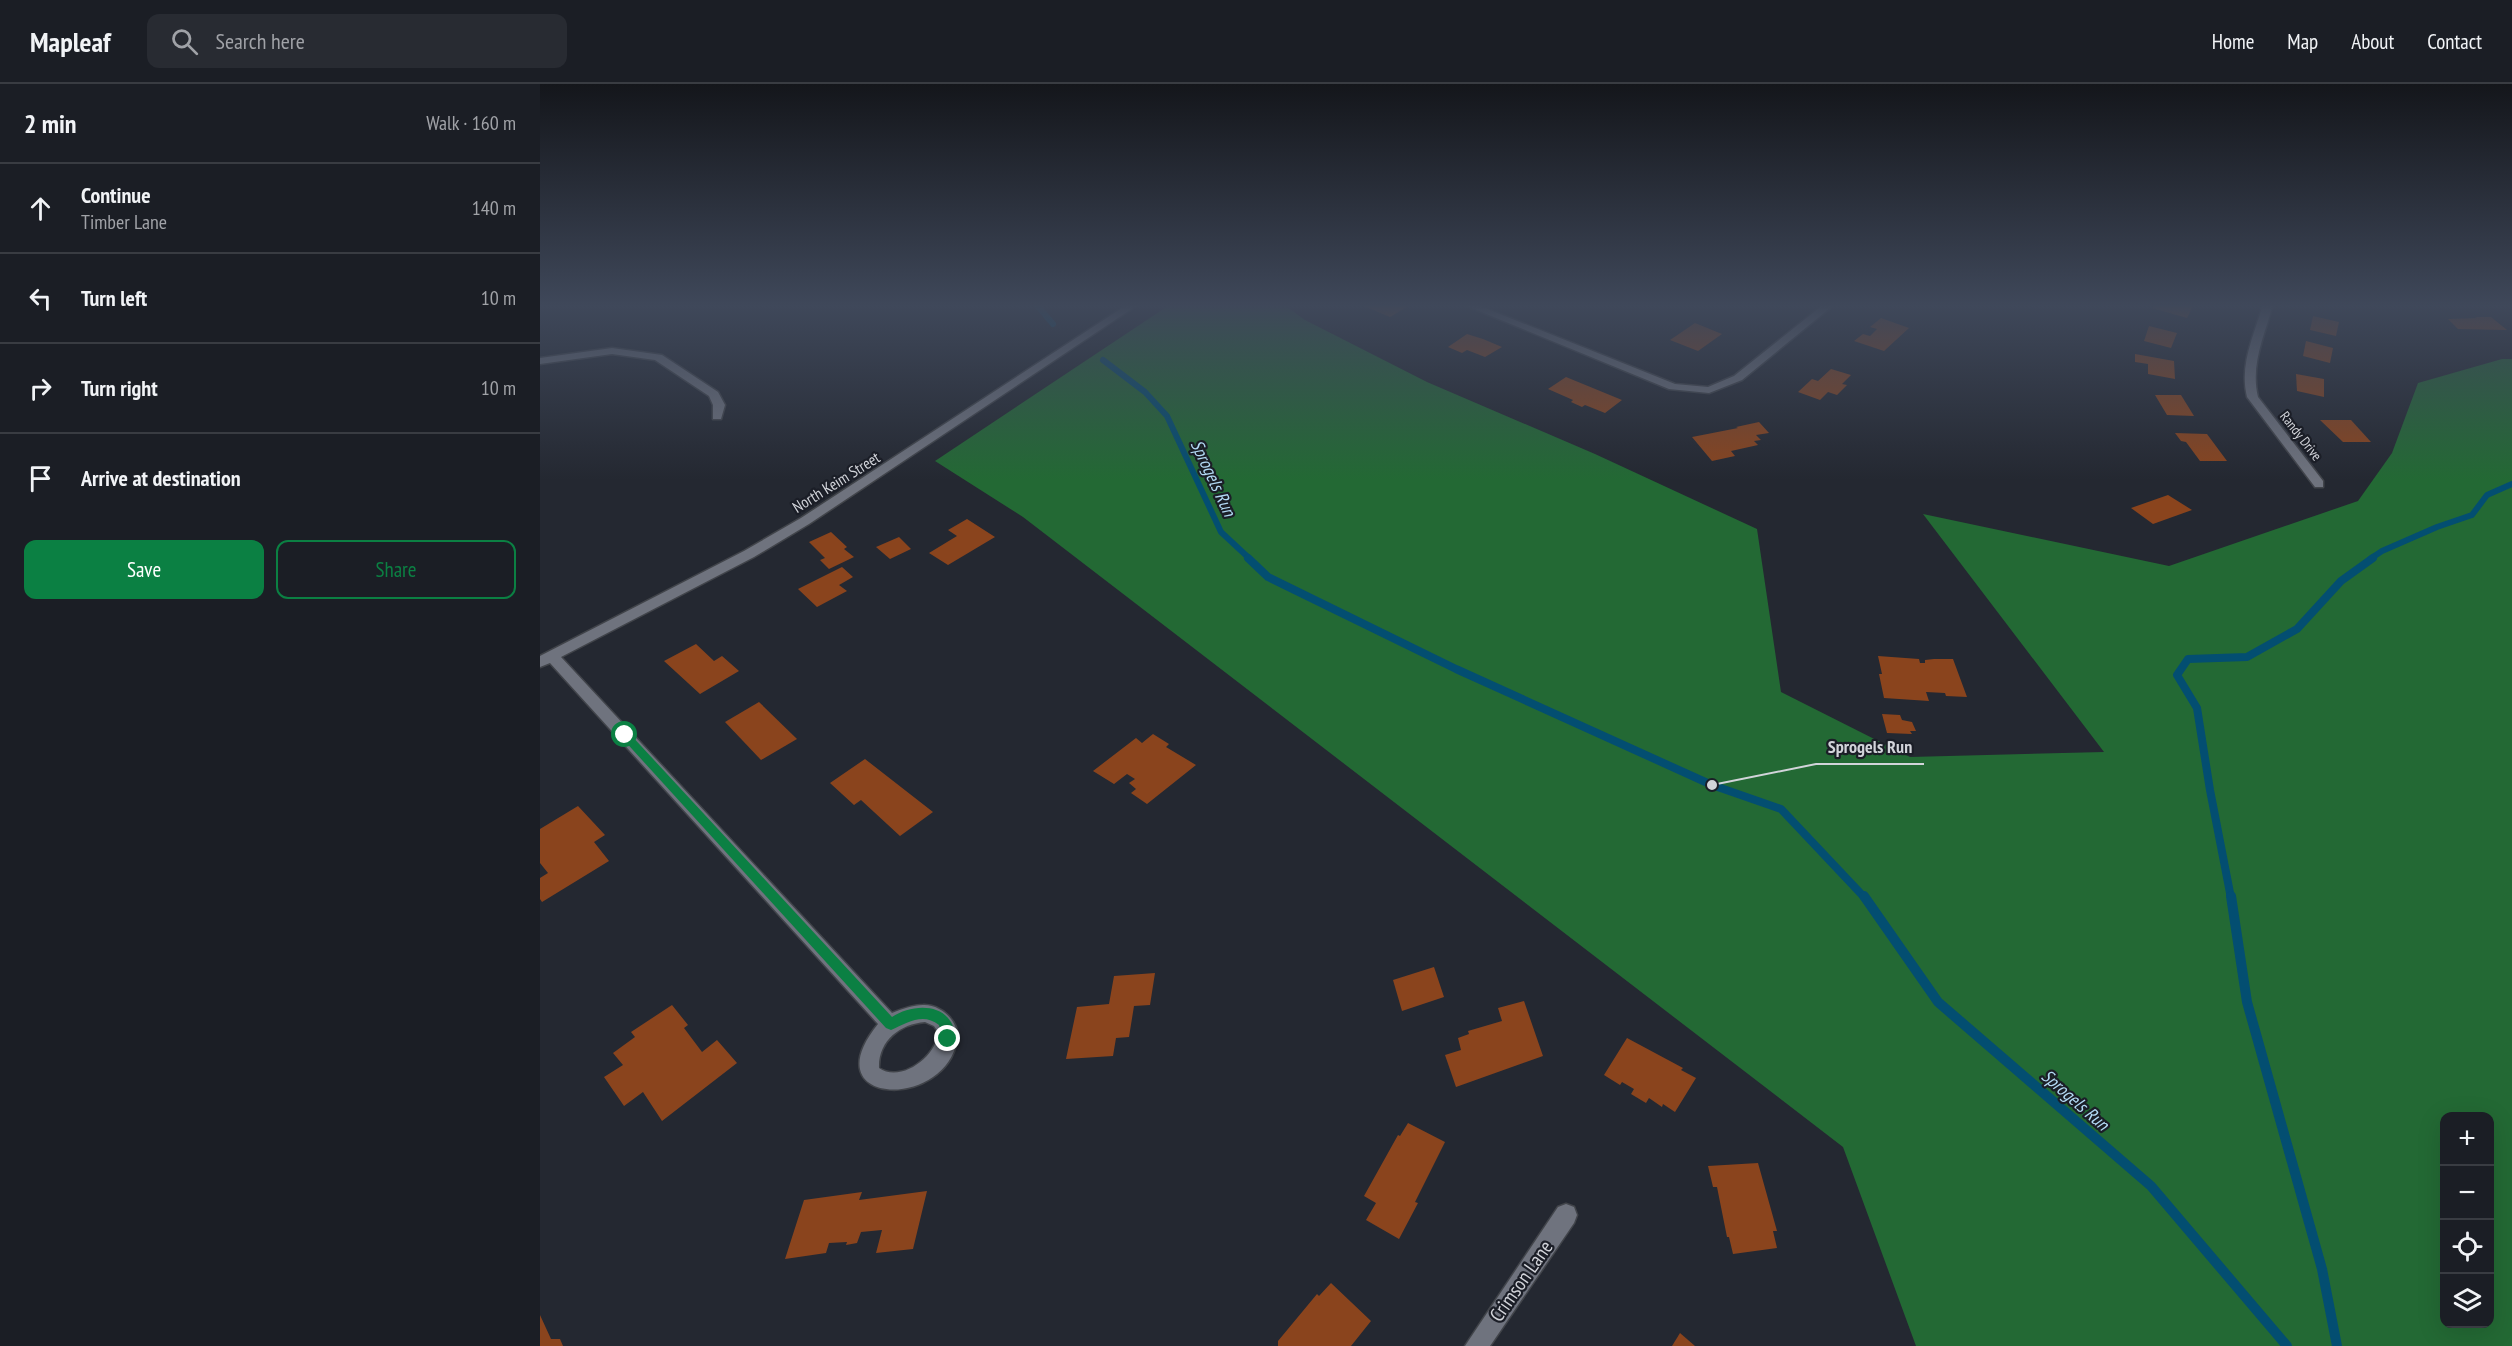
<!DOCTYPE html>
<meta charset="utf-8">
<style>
:root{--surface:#1b1e25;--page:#282b32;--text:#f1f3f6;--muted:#a0a2a7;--line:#393c42;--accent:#0b8043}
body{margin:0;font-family:"PT Sans Narrow",sans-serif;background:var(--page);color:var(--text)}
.controls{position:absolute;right:18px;bottom:18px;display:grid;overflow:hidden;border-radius:12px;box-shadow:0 6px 24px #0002}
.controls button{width:54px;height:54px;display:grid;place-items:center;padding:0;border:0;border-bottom:2px solid var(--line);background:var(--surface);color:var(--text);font:30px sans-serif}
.stop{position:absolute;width:18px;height:18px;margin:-14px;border:4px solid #0b8043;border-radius:50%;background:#fff}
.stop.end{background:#0b8043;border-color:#fff;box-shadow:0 2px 6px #0008}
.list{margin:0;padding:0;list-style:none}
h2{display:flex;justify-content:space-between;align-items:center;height:78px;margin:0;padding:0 24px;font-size:26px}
h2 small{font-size:20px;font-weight:400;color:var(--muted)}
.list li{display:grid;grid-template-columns:39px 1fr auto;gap:18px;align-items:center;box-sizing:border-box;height:90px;padding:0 24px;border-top:2px solid var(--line)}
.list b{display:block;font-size:22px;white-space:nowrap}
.list p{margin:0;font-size:20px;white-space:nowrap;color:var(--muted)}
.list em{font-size:20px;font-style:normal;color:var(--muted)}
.actions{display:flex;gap:12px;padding:18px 24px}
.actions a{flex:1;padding:14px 0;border:2px solid var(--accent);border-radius:12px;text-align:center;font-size:21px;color:var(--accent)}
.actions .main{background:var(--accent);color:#fff}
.icon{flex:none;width:33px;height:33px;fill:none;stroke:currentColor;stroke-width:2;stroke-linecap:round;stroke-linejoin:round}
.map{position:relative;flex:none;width:1972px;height:1262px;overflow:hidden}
header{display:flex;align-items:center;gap:36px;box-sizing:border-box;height:84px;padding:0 30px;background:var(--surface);border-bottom:2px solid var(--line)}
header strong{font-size:28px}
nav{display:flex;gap:33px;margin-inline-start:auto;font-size:21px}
.search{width:420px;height:54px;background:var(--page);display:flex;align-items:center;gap:15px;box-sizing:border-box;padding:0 21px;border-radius:12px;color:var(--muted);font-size:22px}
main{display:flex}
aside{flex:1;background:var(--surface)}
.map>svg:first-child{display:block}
</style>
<header>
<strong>Mapleaf</strong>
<div class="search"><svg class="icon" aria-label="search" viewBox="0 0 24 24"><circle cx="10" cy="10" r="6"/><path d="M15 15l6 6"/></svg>Search here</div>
<nav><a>Home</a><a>Map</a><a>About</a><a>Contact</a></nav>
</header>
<main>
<aside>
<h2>2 min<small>Walk · 160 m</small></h2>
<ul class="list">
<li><svg class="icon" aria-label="ahead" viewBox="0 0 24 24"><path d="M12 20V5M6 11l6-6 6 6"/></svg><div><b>Continue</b><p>Timber Lane</p></div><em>140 m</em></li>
<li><svg class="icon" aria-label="left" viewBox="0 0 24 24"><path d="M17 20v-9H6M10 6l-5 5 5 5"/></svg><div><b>Turn left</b></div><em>10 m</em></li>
<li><svg class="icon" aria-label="right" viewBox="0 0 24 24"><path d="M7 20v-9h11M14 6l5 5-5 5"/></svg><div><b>Turn right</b></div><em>10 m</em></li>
<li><svg class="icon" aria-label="arrive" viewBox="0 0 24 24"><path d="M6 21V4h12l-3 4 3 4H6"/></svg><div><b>Arrive at destination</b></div></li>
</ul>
<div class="actions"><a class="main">Save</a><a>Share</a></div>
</aside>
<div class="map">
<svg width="1972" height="1262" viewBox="0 0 1972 1262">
<rect width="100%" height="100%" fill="#242831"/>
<path fill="#236934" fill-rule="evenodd" d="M631,220H743L765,236L887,298L1055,370L1217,445L1241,608L1370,673L1564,668L1383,430L1629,482L1818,417L1852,369L1878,299L1962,275H1972V1262H1376L1303,1063L483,433L395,377ZM1904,1032H1950V1240H1904Z"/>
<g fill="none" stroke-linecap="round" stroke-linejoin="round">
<g stroke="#034e71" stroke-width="6">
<path d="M496,220L513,240"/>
<path d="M563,276L605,308L627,332L681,448L710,475"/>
<path d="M1830,475L1842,467L1897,443L1932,431L1947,411L1972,400"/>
</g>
<g stroke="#034e71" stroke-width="8">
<path d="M708,474L728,493L916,585L1172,701L1241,725L1325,814"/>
<path d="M1691,814L1670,706L1657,624L1637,591L1648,575L1707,573L1757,545L1801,497L1833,474"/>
</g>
<g stroke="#034e71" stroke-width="10">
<path d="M1324,812L1398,918L1611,1102L1747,1262"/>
<path d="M1691,812L1707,918L1782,1185L1797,1262"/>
</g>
</g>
<g fill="#8a441d">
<path d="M819,220H860L867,223L850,233Z"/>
<path d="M1615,220H1654L1647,234L1612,224Z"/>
<path d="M1773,232L1799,238L1796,252L1770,246Z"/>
<path d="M1935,233H1951L1967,246L1918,245L1908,235L1937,234Z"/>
<path d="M1341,234L1369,244L1344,267L1314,257L1323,250L1330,252L1337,245L1330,243Z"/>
<path d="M1155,239L1182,250L1158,267L1130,256Z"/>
<path d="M1609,242L1637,249L1631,264L1604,257Z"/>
<path d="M927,250L943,255L962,263L945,273L927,266L922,269L908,263Z"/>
<path d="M1766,257L1793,264L1790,279L1763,272Z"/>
<path d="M1595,270L1634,277L1635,295L1608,290V280L1595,278Z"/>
<path d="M1291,285L1311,291L1302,300L1307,301L1297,311L1288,308L1280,316L1258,308L1272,295L1278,297Z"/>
<path d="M1756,290L1784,295V313L1757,307Z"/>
<path d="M1026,293L1082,316L1065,329L1045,321L1042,323L1031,318L1033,316L1008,305Z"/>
<path d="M1615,311H1641L1654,332L1627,331Z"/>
<path d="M1780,336H1811L1831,358H1803Z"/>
<path d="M1219,338L1229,349L1216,351L1221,356L1214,357L1218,361L1191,367L1195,372L1172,377L1152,353L1198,344L1196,343Z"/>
<path d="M1635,349L1667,350L1687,377H1660L1646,358L1641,357Z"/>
<path d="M1628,411L1652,426L1613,440L1591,424Z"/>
<path d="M427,435L455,453L408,481L389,469L417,452L408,446Z"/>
<path d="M291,448L307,463L304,465L314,473L289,485L280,476L285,474L269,458Z"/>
<path d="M359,453L371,465L350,475L336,463Z"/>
<path d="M302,483L313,493L299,501L307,507L277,523L258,505Z"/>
<path d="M156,560L174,577L182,572L199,587L160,610L124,577Z"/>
<path d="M1338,572L1379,575L1380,579H1385V576L1394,575H1413L1427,613L1406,612L1405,609L1386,608L1389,617L1344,614L1339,590H1342Z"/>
<path d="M219,618L257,655L221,676L185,638Z"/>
<path d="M1342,630L1360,631L1362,636L1372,638L1376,647H1370L1372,650L1347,649Z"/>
<path d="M613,650L629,660L626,663L656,681L607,720L591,709L596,705L589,699L595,695L587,690L574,700L553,687L596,654L602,659Z"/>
<path d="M325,675L393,728L360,752L321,716L314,721L290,699Z"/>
<path d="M38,722L65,751L54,758L69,777L2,818L0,815V794L8,789L0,779V745Z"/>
<path d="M894,883L904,913L862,927L853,896Z"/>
<path d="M615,889L610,921L594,922L589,953L576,954L573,972L526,975L537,923L569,920L574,892Z"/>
<path d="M984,917L1003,972L916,1003L905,971L921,966L918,954L929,950L928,947L962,937L958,924Z"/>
<path d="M132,921L148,941L144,944L162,968L177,956L197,979L122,1037L103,1008L84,1022L64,993L83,981L73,969L95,953L91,948Z"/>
<path d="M1087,954L1143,984L1141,986L1156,994L1135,1028L1123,1020L1122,1023L1109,1014L1106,1019L1091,1010L1094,1005L1082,998L1080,1001L1064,991Z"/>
<path d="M868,1039L905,1058L875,1118L878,1119L859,1155L826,1136L836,1119L824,1112L858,1051L860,1052Z"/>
<path d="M1218,1079L1237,1147H1233L1237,1164L1193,1170L1189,1153H1187L1177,1103H1173L1168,1082Z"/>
<path d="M387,1107L373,1165L336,1169L342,1146L321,1148L317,1159L306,1161L307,1158L289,1159L286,1169L245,1175L264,1116L322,1108L319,1116Z"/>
<path d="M791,1199L831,1237L811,1262H738V1257L777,1210L779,1212Z"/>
<path d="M0,1231L11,1255H20L23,1262H0Z"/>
<path d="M1140,1249L1155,1262H1132Z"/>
</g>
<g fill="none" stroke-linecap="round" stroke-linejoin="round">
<defs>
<g id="minor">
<path d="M588,220H599L269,440L214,473L21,573L352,929C362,925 373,921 383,921C401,920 420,938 417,956C406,1026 271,1023 338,940L10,579L0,583V572L204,467L261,434ZM385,938L394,942L398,948C398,971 361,1000 339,984C338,957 360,940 385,938Z"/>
<path d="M922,220H935L1135,300L1168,303L1194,292L1284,220H1295L1202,296L1169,309L1129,305Z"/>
<path d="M1723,220H1733C1725,251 1710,280 1718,313L1783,397V403H1775L1707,313C1699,280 1714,252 1723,220Z"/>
<path d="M72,264L122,271L178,308L185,321L181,335H173V321L169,312L115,276L72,270L0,280V274Z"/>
<path d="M1026,1120L1034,1123L1037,1131L1034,1139L950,1262H925L1018,1123Z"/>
</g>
</defs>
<use href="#minor" stroke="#41444a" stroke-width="3"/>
<use href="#minor" fill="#6f737e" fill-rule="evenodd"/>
</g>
<linearGradient id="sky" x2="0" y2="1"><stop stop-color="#14161b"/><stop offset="0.56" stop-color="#3f485a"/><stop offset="1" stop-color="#3f485a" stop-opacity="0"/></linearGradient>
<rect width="1972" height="396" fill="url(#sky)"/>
<path fill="#0b8043" d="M85,647L89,649L352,933C370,921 401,918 412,940C415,947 415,953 413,959H404L399,941C383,928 367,939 351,946L346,944L82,654L80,651Z"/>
<g text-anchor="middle" stroke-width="4.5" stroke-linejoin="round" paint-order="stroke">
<g font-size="14" fill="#d2d4da" stroke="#1b1e27">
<text transform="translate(1761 352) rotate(52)" y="5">Randy Drive</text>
</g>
<g font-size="16" fill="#d2d4da" stroke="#1b1e27">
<text transform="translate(296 398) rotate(-32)" y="6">North Keim Street</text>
</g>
<g font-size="18" font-style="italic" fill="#b2d9f4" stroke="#1b1e27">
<text transform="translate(673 394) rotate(65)" y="6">Sprogels Run</text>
<text transform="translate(1535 1016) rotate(41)" y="6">Sprogels Run</text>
</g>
<g font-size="20" fill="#d2d4da" stroke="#1b1e27">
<text transform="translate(981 1197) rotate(-55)" y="7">Crimson Lane</text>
</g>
</g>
<path fill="none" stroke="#d2d4da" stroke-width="2" d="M1172 701L1276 680H1384"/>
<circle fill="#d2d4da" stroke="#1b1e27" stroke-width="2" cx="1172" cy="701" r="6"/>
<g font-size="18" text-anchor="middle" font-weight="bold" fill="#d2d4da" stroke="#1b1e27" stroke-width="4.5" stroke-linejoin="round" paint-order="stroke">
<text x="1330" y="669">Sprogels Run</text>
</g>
</svg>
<div class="controls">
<button>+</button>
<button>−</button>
<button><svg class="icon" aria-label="locate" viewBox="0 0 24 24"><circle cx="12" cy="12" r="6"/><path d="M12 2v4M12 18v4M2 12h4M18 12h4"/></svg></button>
<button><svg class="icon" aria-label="layers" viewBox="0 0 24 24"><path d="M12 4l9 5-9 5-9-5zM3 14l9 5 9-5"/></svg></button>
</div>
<div class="stop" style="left:85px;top:651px"></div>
<div class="stop end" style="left:408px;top:955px"></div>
</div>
</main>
